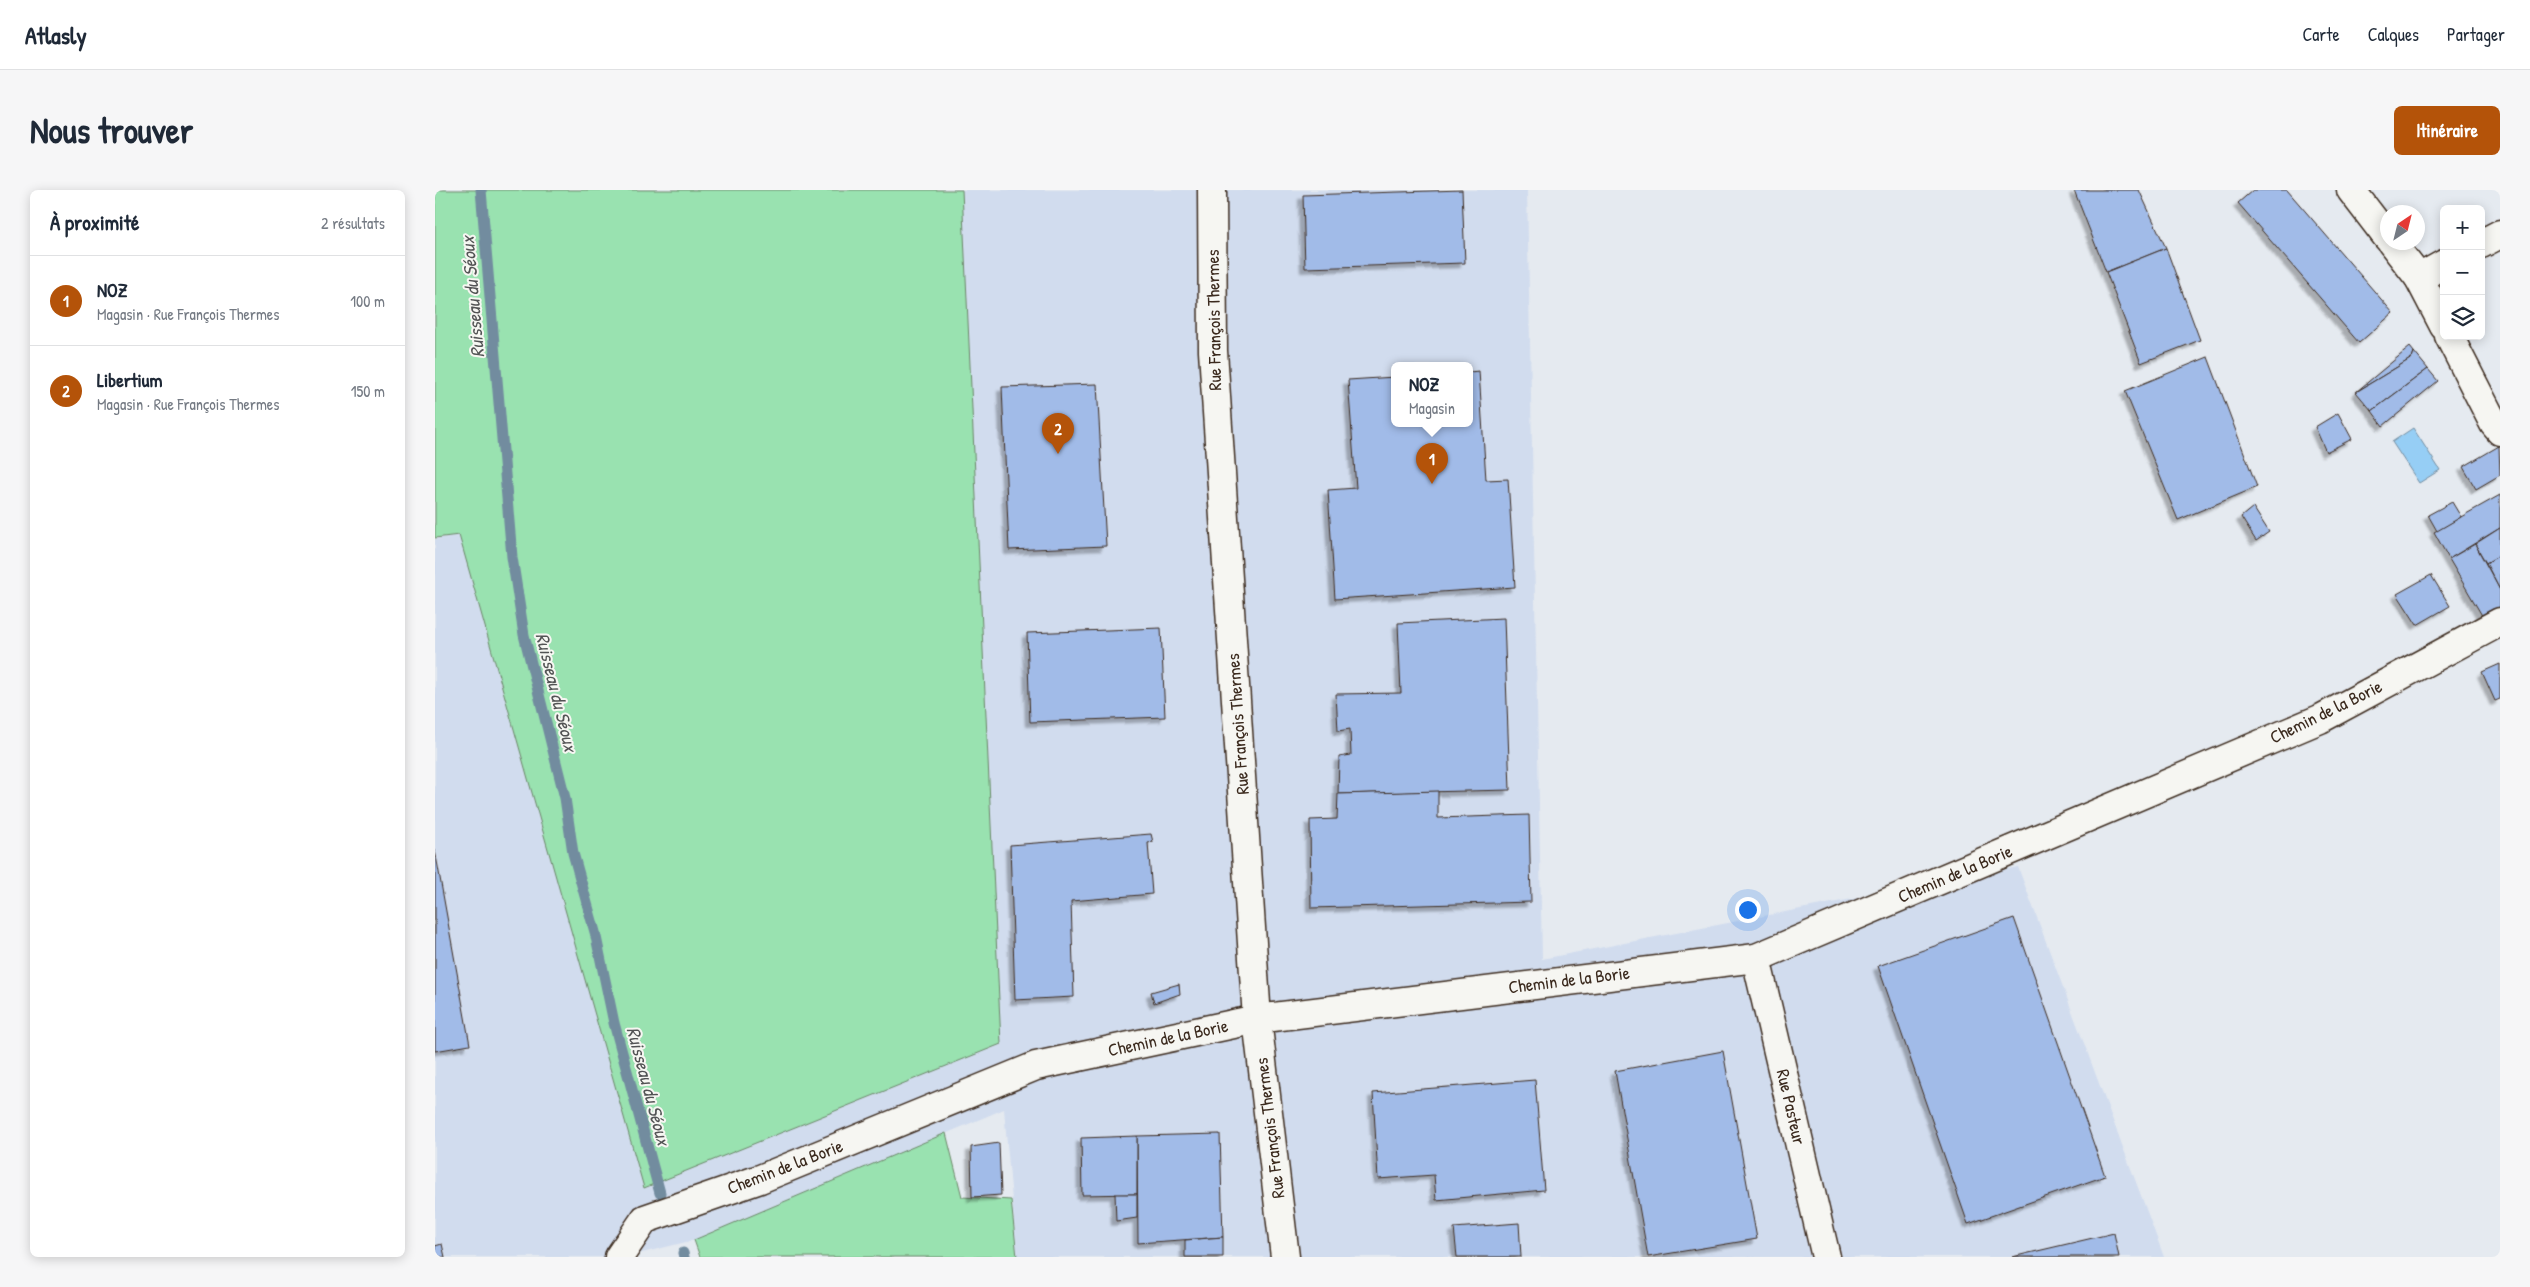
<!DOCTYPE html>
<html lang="fr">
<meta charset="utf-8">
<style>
:root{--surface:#fff;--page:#f6f6f7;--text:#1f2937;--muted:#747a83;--line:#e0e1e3;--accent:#b45309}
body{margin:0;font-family:"Patrick Hand",sans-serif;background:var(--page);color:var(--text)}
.controls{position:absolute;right:15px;top:15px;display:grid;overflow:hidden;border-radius:8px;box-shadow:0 2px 12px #0003}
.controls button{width:45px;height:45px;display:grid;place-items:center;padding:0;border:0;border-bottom:1px solid var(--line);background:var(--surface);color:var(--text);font:25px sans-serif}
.compass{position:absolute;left:1945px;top:15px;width:45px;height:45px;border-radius:50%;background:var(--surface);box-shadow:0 2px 12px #0003;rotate:35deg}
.you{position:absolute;left:1312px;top:719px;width:18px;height:18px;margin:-12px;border:4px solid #fff;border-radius:50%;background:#1a73e8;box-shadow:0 0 0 8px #1a73e833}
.badge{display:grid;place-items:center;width:32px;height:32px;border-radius:50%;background:var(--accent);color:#fff;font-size:16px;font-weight:700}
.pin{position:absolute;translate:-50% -41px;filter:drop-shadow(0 1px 2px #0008)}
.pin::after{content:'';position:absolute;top:26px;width:18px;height:15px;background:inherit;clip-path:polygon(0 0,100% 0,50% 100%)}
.popup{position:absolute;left:956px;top:172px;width:82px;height:65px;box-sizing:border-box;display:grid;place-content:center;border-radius:8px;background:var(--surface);filter:drop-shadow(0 1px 4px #0005);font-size:16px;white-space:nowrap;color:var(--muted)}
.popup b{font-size:19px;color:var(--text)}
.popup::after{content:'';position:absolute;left:50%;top:100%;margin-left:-10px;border:10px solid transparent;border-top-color:var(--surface)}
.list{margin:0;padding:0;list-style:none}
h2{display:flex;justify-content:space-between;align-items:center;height:65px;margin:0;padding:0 20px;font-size:21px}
h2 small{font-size:16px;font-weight:400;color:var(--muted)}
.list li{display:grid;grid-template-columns:32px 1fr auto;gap:15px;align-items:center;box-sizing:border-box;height:90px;padding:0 20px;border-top:1px solid var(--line)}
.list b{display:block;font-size:19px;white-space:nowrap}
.list p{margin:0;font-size:16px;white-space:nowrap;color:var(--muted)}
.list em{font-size:16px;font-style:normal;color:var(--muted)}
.icon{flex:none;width:28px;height:28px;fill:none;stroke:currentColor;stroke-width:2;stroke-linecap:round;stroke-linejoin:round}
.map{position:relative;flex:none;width:2065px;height:1067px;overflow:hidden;border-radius:8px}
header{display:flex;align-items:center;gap:30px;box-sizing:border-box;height:70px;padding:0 25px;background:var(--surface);border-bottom:1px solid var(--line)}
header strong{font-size:24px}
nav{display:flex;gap:28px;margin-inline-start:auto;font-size:18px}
.intro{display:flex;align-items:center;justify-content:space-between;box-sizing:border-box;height:120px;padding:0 30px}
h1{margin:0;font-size:35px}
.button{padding:12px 22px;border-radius:8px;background:var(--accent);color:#fff;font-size:18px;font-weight:700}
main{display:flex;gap:30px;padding:0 30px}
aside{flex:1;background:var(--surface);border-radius:8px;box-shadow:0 2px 12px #0003}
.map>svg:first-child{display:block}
</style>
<header>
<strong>Atlasly</strong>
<nav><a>Carte</a><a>Calques</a><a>Partager</a></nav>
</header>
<div class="intro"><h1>Nous trouver</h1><a class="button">Itinéraire</a></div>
<main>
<aside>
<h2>À proximité<small>2 résultats</small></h2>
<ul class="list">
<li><span class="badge">1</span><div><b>NOZ</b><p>Magasin · Rue François Thermes</p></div><em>100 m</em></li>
<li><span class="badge">2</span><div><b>Libertium</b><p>Magasin · Rue François Thermes</p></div><em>150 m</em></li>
</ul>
</aside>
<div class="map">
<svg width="2065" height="1067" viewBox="0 0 2065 1067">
<defs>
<filter id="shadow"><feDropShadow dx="-4.5" dy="4.5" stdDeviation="1" flood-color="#0004"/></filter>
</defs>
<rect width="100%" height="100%" fill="#e5eaf0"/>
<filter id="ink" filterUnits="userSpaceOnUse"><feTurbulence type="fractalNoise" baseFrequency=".02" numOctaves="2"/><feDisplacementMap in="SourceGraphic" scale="10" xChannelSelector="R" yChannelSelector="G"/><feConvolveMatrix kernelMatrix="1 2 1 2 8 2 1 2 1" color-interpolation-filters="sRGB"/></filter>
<g filter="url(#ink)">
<path fill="#d1dcee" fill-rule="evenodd" d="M514,0H1092L1107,769L1583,677L1729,1067H582L569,919L259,1050L191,1067H0V349L24,345ZM960,175H1034V233H960Z"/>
<g fill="#99e2b0" stroke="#6a8667">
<path d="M0,0H527L566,854L209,998L24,345L0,348Z"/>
<path d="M511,943L527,1007L576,1010L582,1067H265L259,1050Z"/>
</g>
<path fill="#96cef5" stroke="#728c9f" d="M1978,238L2005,280L1984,293L1957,252Z"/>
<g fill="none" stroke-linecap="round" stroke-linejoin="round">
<g stroke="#728c9f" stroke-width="11">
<path d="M46,0L77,367L89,445L130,608L138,663L160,742L179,833L225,1003"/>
<path d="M248,1063L249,1067"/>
</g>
</g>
<g fill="#a1bbe8" stroke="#3b2a1e" filter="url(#shadow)">
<path d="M1027,0L1030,73L870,78L868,5Z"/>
<path d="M1639,0H1704L1731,58L1671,82Z"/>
<path d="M1818,0H1852L1958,123L1924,153L1803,13Z"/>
<path d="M1731,58L1765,150L1706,173L1671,82Z"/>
<path d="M1975,157L1979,162L1977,168L1921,202Z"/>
<path d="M1979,162L1993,179L1937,221L1921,202L1977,168Z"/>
<path d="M1773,167L1822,297L1743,330L1690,201Z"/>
<path d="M1993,179L2003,191L1948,236L1937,221Z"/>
<path d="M1044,181L1051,290L1073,289L1080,397L900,409L893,300L921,298L913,190L960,187V233H1034V182Z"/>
<path d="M662,194L671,356L574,360L567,197Z"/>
<path d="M1903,223L1917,249L1891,262L1880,237Z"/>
<path d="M2064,256L2065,285L2041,299L2028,277Z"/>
<path d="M2065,305V338L2014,369L1999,342Z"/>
<path d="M2017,312L2026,327L2002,341L1993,325Z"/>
<path d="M1818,317L1834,342L1821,351L1806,327Z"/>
<path d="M2065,338V365L2051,373L2040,354Z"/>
<path d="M2040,354L2065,400V420L2049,429L2014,369Z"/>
<path d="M2065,365V400L2051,373Z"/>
<path d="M1996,385L2015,416L1982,435L1962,404Z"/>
<path d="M1069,428L1075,600L903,604L904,567L916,565L915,539L903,541L901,504L966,503L963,433Z"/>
<path d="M726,438L730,527L595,532L592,443Z"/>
<path d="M2065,474V509L2060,511L2047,482Z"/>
<path d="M1003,601V628L1094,625L1096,712L876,718L875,630L902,629L903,604Z"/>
<path d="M716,644L718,652L713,653L717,704L636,711L639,807L580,810L575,655Z"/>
<path d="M0,660L35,855L0,861Z"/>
<path d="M1579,728L1670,986L1533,1034L1443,776Z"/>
<path d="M744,794L745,804L719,813L716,802Z"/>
<path d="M1288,861L1322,1049L1213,1067L1180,881Z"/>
<path d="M1100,890L1109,1000L1001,1010L999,985L943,989L938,903Z"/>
<path d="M785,944L788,1047L703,1053L702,946Z"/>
<path d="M702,946V1004L647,1005L646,948Z"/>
<path d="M564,953L566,1005L537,1007L536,957Z"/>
<path d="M680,1004H702V1028L681,1031Z"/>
<path d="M1084,1033L1086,1067H1022L1019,1038Z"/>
<path d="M1679,1043L1684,1067H1577Z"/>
<path d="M788,1047V1067H750V1050Z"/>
<path d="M7,1054L10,1067H0V1056Z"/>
</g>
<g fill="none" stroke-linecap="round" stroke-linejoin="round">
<defs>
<g id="minor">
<path d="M777,0L778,161L822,829L850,1067"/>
<path d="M1984,88L2009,136"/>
<path d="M2014,146L2059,234L2065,241"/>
<path d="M1321,768L1391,1067"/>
<path d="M184,1067L210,1029L325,989L601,876L822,829L1321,768L1885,529L2065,432"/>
</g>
<g id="tertiary">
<path d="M1916,0L1952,47"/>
<path d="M1956,52L1984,88L2009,74"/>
<path d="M2046,54L2065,44"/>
</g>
</defs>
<use href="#minor" stroke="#3b2a1e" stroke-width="31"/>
<use href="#tertiary" stroke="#3b2a1e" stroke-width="31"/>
<use href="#minor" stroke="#f6f6f2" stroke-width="28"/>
<use href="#tertiary" stroke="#f6f6f2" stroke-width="28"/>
</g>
</g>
<g text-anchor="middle" stroke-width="4" stroke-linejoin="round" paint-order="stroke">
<g font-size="18" fill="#3b2a1e" stroke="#f6f6f2">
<text transform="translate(779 130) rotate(-91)" y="6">Rue François Thermes</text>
<text transform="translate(1891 522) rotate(-26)" y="6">Chemin de la Borie</text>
<text transform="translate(803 534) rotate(-94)" y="6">Rue François Thermes</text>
<text transform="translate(1520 684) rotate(-23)" y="6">Chemin de la Borie</text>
<text transform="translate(1134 790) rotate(-7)" y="6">Chemin de la Borie</text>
<text transform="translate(733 848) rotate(-12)" y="6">Chemin de la Borie</text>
<text transform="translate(1356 917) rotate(77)" y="6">Rue Pasteur</text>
<text transform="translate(835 938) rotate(-97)" y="6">Rue François Thermes</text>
<text transform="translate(350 977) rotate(-21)" y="6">Chemin de la Borie</text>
</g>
<g font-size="19" font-style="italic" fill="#525354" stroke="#f6f6f2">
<text transform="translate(37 107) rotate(-95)" y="7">Ruisseau du Séoux</text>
<text transform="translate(122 502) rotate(76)" y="7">Ruisseau du Séoux</text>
<text transform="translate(214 896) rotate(75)" y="7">Ruisseau du Séoux</text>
</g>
</g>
</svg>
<div class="controls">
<button>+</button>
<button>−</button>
<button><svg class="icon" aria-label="layers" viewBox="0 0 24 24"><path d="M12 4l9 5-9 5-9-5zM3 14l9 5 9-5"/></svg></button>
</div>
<svg class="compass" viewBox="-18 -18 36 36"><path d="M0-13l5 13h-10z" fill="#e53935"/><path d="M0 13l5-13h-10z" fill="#747a83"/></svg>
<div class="you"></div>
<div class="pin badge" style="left:997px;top:294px">1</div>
<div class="popup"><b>NOZ</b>Magasin</div>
<div class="pin badge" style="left:623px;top:264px">2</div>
</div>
</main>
